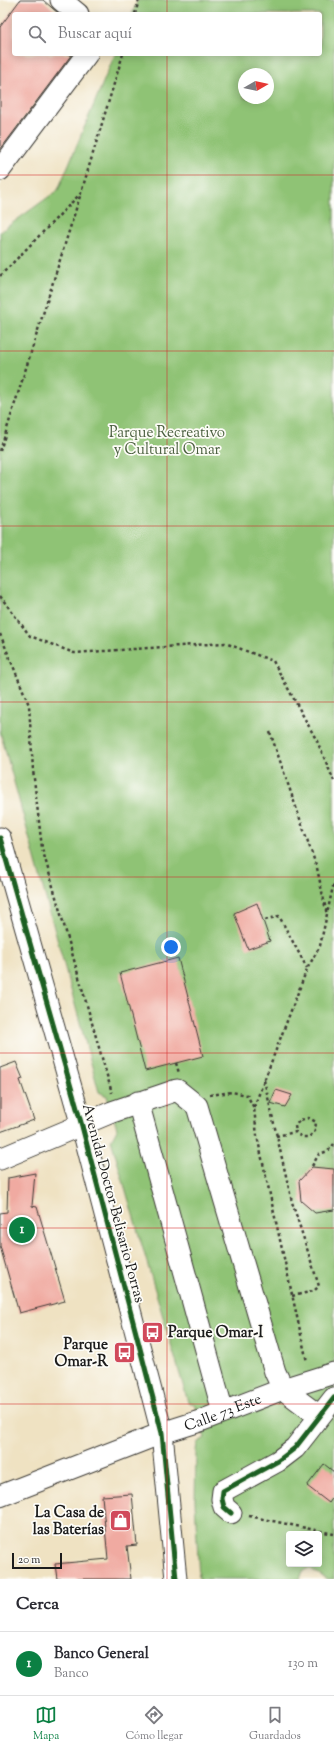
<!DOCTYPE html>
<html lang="es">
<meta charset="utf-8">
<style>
:root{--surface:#fff;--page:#f7f7f7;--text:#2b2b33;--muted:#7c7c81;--line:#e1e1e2;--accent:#0b8043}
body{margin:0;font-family:"Sorts Mill Goudy",serif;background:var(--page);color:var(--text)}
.controls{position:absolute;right:12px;bottom:12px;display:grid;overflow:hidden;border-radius:4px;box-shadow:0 2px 10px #0003}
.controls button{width:36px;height:36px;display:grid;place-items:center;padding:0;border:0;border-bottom:1px solid var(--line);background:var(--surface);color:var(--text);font:20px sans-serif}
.compass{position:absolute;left:238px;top:68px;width:36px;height:36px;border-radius:50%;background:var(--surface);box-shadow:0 2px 10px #0003;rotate:81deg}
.scale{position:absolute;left:12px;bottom:10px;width:50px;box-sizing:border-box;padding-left:4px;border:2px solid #1c1c1c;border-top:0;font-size:11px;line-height:14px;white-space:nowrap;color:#1c1c1c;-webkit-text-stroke:3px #fdfcf7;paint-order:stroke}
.you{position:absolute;left:171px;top:947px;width:14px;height:14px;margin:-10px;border:3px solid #fff;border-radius:50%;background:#1a73e8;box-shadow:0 0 0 6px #1a73e833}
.badge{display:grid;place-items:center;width:26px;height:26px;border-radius:50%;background:var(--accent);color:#fff;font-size:13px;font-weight:700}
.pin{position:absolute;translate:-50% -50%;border:2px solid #fff;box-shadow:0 1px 4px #0006}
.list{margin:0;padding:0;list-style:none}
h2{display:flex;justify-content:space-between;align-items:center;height:52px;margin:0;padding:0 16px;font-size:17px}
h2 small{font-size:13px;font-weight:400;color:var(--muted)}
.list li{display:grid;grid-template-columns:26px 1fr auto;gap:12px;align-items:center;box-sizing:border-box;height:64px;padding:0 16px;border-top:1px solid var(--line)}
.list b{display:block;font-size:15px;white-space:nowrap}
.list p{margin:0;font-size:13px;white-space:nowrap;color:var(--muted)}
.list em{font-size:13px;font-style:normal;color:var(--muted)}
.icon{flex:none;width:22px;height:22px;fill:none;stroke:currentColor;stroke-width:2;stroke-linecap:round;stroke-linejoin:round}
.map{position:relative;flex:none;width:334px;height:1579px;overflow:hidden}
.search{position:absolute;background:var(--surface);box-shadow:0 2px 10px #0003;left:12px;right:12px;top:12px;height:44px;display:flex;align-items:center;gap:10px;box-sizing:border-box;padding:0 14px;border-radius:4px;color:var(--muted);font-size:15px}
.sheet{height:116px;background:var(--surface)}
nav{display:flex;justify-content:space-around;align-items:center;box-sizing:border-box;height:56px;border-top:1px solid var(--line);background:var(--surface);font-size:11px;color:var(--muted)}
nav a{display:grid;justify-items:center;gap:2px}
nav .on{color:var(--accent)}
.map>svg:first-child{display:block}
</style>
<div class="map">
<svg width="334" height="1579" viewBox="0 0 334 1579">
<rect width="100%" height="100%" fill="#fdfcf7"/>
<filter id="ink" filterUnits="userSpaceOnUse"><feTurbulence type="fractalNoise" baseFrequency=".025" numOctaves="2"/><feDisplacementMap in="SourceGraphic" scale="8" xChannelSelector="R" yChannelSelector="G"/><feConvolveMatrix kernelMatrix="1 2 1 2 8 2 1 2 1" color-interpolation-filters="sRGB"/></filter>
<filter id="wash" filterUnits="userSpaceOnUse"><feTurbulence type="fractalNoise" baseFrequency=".012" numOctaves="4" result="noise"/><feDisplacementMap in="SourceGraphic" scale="16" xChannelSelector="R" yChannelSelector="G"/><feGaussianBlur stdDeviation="0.9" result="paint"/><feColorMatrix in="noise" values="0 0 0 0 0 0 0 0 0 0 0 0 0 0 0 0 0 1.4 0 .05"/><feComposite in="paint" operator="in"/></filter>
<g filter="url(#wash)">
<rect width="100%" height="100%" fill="#efe2c2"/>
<path fill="#8fc374" stroke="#567048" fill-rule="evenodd" d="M138,0H334V1579H327L309,1568L303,1571L300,1579H199L195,1501L196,1451L197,1443L205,1438L195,1404L188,1402L111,1140L117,1129L107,1096L99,1092L0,731V232L58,190L115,54H320V14H132ZM244,74H268V98H244ZM289,1534H319V1564H289Z"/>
<g id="blocks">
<g fill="#f0aaa1">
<path d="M20,0H43L59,14H14V54H72L0,150V27Z"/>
<path d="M257,903L270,941L248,949L234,913Z"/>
<path d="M178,958L203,1056L145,1071L120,973Z"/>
<path d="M16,1062L23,1079L20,1080L34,1120L0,1132V1068Z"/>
<path d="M276,1090L292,1095L285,1107L270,1103Z"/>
<path d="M312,1167L334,1169V1210L315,1213L301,1201L299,1181Z"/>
<path d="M35,1173L32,1206L37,1207L65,1301L19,1313L0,1246V1213L7,1212L8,1178Z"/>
<path d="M324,1464L334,1472V1496L329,1503L307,1486Z"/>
<path d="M132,1494L137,1545L127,1546L131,1579H57L55,1564L108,1559L102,1496Z"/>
</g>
</g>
</g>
<g filter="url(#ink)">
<use href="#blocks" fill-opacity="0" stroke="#3c3a35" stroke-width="1"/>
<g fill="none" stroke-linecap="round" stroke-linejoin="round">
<defs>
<g id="minor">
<path d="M61,0L78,14"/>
<path d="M0,170L87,54"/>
<path d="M0,838L82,1126L162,1433L176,1579"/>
<path d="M138,1102L223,1412"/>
<path d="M0,1159L112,1112L177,1090L197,1106L275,1372L283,1389L319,1416"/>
<path id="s1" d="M0,1496L162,1433L200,1421L283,1389L334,1373"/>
<path d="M231,1513L224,1507L222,1499L223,1491L278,1461L295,1448L334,1398"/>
</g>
</defs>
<use href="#minor" stroke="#3c3a35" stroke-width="23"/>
<g stroke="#3c3a35" stroke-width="2.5" stroke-dasharray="3 3" stroke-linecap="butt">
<path d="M135,14L139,0"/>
<path d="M0,276L81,193L123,54"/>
<path d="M0,451L81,193"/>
<path d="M0,596L30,636L74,653L225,643L273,661L317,741L334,781"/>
<path d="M0,634L29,705L33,770L42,848L112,1093"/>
<path d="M270,732L317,868L327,915"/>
<path d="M265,920L279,916L307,968"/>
<path d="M176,1063L179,1073"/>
<path d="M264,1080L292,1202L319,1286L314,1291L292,1296"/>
<path d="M210,1095L232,1092L247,1095L254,1108L257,1136L307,1362"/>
<path d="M254,1107L307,969L320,946L334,882"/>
<path d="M276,1136L296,1132L302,1137H309L315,1131L316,1122L309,1118L300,1120L295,1126L296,1132"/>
<path d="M312,1166L319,1154L328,1151L334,1144"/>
<path d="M249,1516L334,1534"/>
</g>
<use href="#minor" stroke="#fff" stroke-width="21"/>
<defs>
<g id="cycleway">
<path d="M0,838L82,1126L162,1433L176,1579"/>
<path d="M231,1513L224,1507L222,1499L223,1491L278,1461L295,1448L334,1398"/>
</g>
</defs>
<use href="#cycleway" stroke="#fdfcf7" stroke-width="8"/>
<use href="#cycleway" stroke="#1b5e20" stroke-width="5"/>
</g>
</g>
<path fill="none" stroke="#d62828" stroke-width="1" stroke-opacity="0.55" d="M167,0V14M167,54V1579M0,175H334M0,351H334M0,526H334M0,702H334M0,877H334M0,1053H334M0,1228H334M0,1404H334"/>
<defs>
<symbol id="bus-square" viewBox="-11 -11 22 22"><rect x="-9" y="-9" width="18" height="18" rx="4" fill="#d1495b" stroke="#fdfcf7"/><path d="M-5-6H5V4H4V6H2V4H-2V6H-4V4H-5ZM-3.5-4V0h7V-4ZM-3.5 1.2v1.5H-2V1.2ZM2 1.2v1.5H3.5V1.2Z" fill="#fff"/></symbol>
<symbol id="shop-square" viewBox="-11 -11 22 22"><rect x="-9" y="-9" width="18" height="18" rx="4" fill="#d1495b" stroke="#fdfcf7"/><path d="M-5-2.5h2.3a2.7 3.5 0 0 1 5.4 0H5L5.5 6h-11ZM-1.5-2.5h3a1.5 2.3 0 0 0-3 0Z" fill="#fff"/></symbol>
</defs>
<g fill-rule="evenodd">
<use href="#bus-square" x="140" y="1320" width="25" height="25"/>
<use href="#bus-square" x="112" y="1340" width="25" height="25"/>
<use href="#shop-square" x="108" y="1508" width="25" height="25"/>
</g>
<g text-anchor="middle" stroke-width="3.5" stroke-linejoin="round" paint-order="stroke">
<g font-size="15" fill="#4a5f3f" stroke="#fdfcf7">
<text x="167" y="437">Parque Recreativo<tspan x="167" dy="17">y Cultural Omar</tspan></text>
</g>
<g font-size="15" fill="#1c1c1c" stroke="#fdfcf7">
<text transform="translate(114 1203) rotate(75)" y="5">Avenida Doctor Belisario Porras</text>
<text dy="5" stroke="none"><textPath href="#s1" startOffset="238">Calle 73 Este</textPath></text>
</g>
<g font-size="15" font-weight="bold" fill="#1c1c1c" stroke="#fdfcf7" text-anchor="end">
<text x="168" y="1337" text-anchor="start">Parque Omar-I</text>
<text x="108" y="1349">Parque<tspan x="108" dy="17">Omar-R</tspan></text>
<text x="104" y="1517">La Casa de<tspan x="104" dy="17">las Baterías</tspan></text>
</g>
</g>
</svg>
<div class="controls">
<button><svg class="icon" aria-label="layers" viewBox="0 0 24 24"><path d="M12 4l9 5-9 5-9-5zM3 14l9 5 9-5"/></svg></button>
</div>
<svg class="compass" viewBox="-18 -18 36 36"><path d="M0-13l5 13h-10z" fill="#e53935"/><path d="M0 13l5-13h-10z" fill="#7c7c81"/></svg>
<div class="scale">20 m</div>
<div class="you"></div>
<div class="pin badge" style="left:22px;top:1230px">1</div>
<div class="search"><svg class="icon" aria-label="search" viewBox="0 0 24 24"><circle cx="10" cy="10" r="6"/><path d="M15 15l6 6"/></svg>Buscar aquí</div>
</div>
<section class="sheet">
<h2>Cerca<small></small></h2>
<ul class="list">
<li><span class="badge">1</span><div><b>Banco General</b><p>Banco</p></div><em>130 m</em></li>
</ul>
</section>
<nav>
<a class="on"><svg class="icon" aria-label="map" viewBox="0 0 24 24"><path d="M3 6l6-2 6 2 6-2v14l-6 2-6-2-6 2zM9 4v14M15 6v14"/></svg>Mapa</a>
<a><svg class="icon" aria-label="directions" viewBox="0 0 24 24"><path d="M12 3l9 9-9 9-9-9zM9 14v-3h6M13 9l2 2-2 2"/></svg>Cómo llegar</a>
<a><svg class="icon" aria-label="saved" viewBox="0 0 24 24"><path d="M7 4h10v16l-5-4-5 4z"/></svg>Guardados</a>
</nav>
